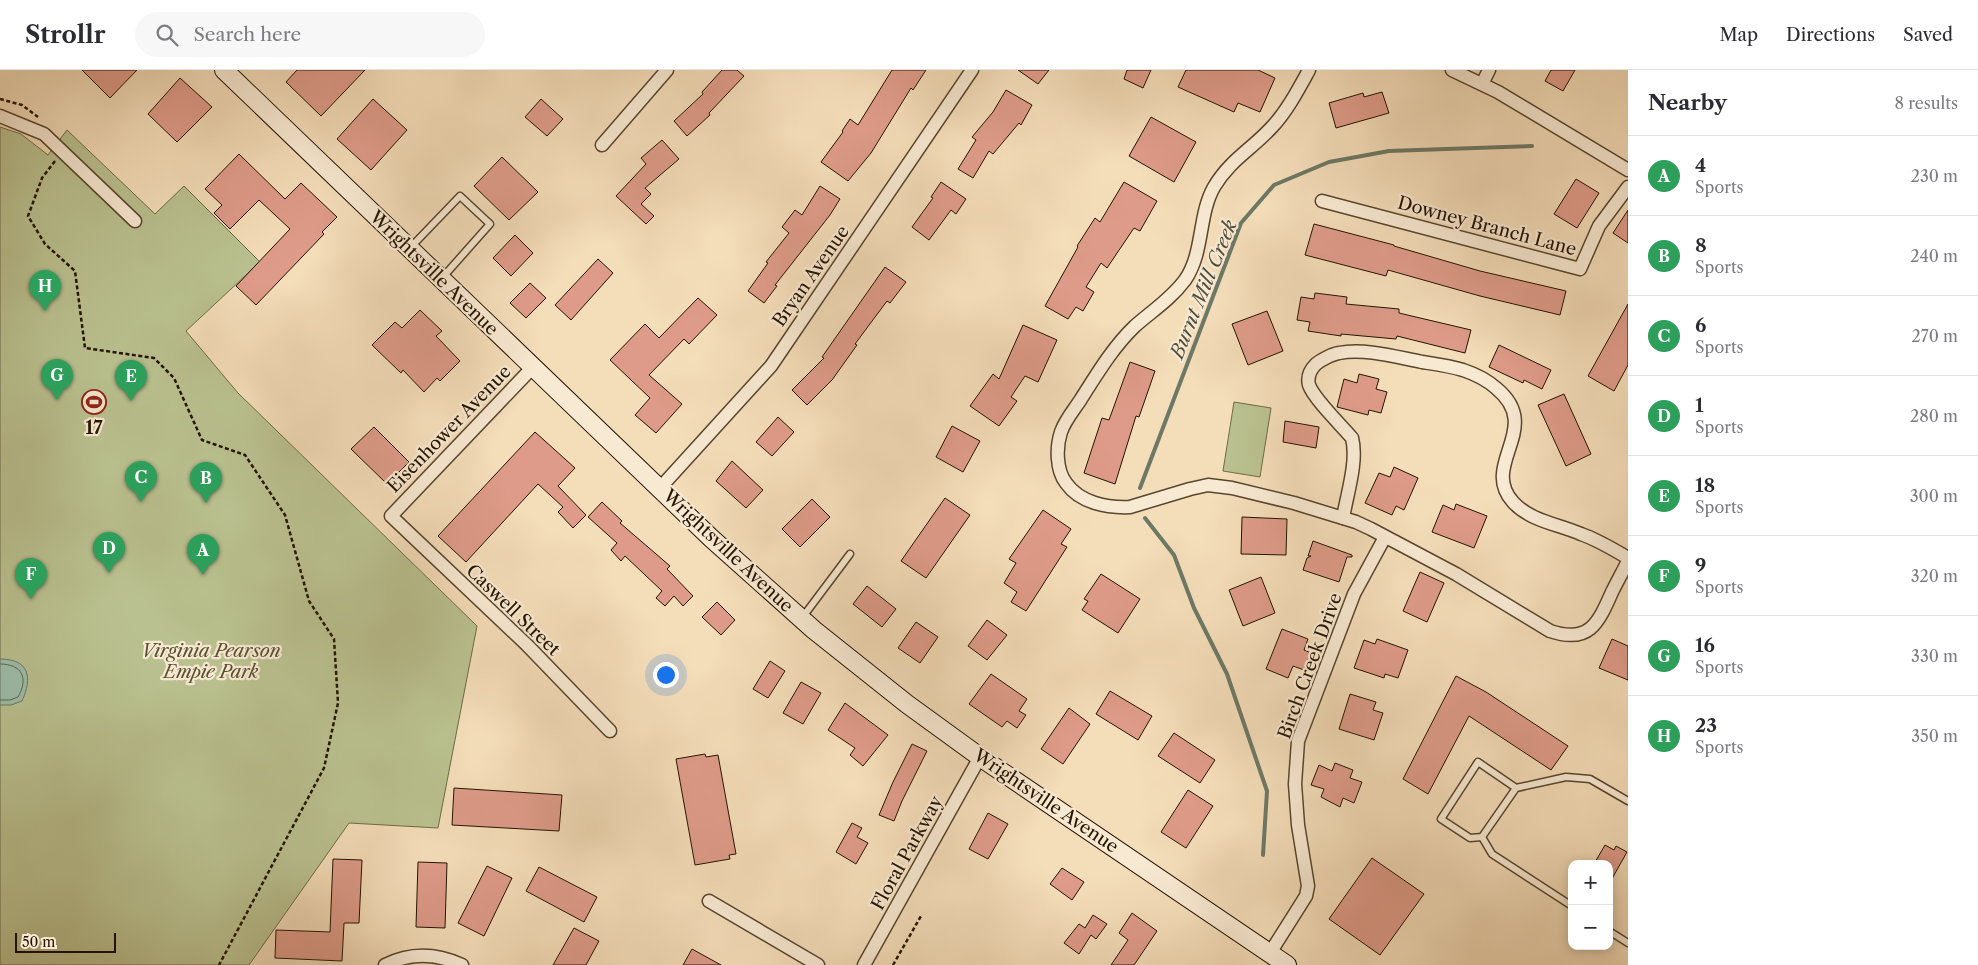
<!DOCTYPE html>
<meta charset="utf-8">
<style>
:root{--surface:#fff;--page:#f7f7f7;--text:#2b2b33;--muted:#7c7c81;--line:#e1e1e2;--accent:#0f766e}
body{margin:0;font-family:"Libre Caslon Text",serif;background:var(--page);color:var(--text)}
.controls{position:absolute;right:15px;bottom:15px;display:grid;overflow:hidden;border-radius:10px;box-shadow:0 2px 12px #0003}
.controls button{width:45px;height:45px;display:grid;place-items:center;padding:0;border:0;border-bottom:1px solid var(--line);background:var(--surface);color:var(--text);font:25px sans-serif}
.scale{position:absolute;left:15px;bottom:12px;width:101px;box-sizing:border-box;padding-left:5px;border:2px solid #241300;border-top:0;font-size:14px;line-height:18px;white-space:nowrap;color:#241300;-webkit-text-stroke:4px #f8e9d2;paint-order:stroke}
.you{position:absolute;left:665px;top:604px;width:18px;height:18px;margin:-12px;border:4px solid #fff;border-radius:50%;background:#1a73e8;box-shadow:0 0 0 8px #1a73e833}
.badge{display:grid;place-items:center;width:32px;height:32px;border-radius:50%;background:var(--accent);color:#fff;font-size:16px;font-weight:700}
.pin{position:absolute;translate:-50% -41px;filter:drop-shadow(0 1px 2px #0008)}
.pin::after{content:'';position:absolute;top:26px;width:18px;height:15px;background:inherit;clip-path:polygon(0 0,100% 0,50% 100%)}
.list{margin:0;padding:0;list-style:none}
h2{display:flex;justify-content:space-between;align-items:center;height:65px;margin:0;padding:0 20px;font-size:21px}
h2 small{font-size:16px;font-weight:400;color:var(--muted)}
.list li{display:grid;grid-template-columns:32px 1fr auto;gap:15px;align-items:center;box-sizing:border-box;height:80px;padding:0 20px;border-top:1px solid var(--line)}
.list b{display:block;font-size:19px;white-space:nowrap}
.list p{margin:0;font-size:16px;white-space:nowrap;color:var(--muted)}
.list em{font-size:16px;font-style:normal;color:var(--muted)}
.icon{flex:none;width:28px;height:28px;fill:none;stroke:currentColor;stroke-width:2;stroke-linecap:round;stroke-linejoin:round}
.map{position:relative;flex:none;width:1628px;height:895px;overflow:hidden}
header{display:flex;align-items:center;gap:30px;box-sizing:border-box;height:70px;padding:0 25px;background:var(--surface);border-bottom:1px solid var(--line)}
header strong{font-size:24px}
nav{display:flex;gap:28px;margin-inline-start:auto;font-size:18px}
.search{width:350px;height:45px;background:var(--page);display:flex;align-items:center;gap:12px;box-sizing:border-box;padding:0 18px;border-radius:28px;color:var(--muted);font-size:19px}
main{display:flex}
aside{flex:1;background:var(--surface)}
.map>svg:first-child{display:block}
</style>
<header>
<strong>Strollr</strong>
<div class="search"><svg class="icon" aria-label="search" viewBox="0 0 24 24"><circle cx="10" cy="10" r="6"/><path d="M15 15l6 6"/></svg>Search here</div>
<nav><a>Map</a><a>Directions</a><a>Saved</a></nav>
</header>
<main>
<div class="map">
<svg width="1628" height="895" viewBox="0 0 1628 895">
<rect width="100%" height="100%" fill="#f4ddb9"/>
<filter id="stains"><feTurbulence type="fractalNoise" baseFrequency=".004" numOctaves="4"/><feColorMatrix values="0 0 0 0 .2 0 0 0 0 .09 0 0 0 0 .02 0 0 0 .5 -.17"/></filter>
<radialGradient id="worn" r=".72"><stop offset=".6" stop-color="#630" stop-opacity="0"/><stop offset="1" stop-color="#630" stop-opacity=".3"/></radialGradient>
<g fill="#bac190" stroke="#6f6a48">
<path d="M0,57L21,64L48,85L67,60L155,144L184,116L260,192L186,261L238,323L477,556L438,758L349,753L249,895H0Z"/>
<path d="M1234,332L1271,338L1260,407L1223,401Z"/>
</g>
<path fill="#9dbdaa" stroke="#6d7966" d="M0,589C29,589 33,607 22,631L11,635H0Z"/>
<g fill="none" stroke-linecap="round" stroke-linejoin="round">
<path stroke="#606855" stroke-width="1" d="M0,594C22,594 29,608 18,627L10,630H0"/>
<g stroke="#6d7966" stroke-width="4">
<path d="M1140,418L1241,153L1274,115L1329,92L1389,81L1532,76"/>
<path d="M1145,448L1174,485L1194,538L1227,604L1267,721L1263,785"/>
</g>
</g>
<g fill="#de9b89" stroke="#241300">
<path d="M82,0H137L110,28Z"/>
<path d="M297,0H365L321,46L286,12Z"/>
<path d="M722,0H737L744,6L709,43L710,45L687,66L674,51L703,24L702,22Z"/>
<path d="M892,0H926L913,20L911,18L871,83L848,111L821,92L843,62L842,61L850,49L858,55Z"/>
<path d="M1018,0H1049L1038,14Z"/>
<path d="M1127,0H1151L1143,18L1124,9Z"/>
<path d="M1186,0H1258L1275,8L1260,42L1238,33L1234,42L1178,17Z"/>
<path d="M1551,0H1575L1563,21L1545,11Z"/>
<path d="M180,8L212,37L177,72L148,44Z"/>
<path d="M1006,20L1032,35L1021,55L1019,53L993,84L989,81L973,108L958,99L976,70L972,67L993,42Z"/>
<path d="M1382,22L1389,43L1336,58L1329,33L1363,23L1364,27Z"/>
<path d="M373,29L407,60L371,100L337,69Z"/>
<path d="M541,29L563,49L547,66L525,47Z"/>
<path d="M1151,47L1196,72L1174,112L1129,86Z"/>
<path d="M662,70L679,89L645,118L651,124L641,134L654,146L646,154L616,126L646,94L641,88Z"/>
<path d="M239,84L285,129L301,113L337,147L322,162L324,164L256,235L236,216L290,159L259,130L230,159L214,143L222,135L205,119Z"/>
<path d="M502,87L538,122L509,150L474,116Z"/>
<path d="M1576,109L1599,123L1577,158L1554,144Z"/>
<path d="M941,112L966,129L956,144L951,140L929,170L912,157L933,128L931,127Z"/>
<path d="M1124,112L1157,131L1140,161L1134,158L1107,198L1101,193L1086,217L1094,222L1083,241L1076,237L1068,249L1045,236L1078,177L1077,176L1095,148L1100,152Z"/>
<path d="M820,116L840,129L830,145L775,215L777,216L764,233L748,221L768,193L766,192L789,163L782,157L795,140L802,145Z"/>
<path d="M1628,140V173L1613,163Z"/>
<path d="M1314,154L1394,175V176L1480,201L1566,221L1560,245L1480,226L1388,200L1386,206L1305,185Z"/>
<path d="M515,165L533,183L511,206L493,188Z"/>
<path d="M598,189L613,203L571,250L555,235Z"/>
<path d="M885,197L906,212L890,233L887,231L855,274L857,275L832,310L807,335L792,320L824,288L822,287Z"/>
<path d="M530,213L546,228L526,248L510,233Z"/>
<path d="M1315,223L1347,227L1346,234L1399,239V243L1471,260L1465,283L1397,266L1396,269L1341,264V266L1308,261L1310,252L1297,250L1301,227L1314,229Z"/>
<path d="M698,228L717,245L689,274L684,269L649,305L682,334L656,363L635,345L650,328L610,290L645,254L659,268Z"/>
<path d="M1628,234V295L1614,321L1588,306Z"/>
<path d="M420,240L442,261L436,266L460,291L440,311L437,308L424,322L403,300L401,303L372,275L395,252L402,258Z"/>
<path d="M1267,241L1283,281L1248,295L1232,254Z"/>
<path d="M1023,255L1057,270L1038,312L1025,306L1011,327L1017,331L999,356L970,336L993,304L999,309Z"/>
<path d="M1499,275L1551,300L1542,319L1524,310L1523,313L1489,297Z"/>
<path d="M1130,292L1155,301L1139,347L1136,346L1115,414L1084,403L1102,348L1109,350Z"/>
<path d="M1359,304L1379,309L1376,319L1387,322L1381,343L1369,340L1368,345L1337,337L1344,309L1357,313Z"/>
<path d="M1564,324L1591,384L1566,396L1538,335Z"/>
<path d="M778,347L794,362L772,386L756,372Z"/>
<path d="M1285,351L1319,357L1316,378L1283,372Z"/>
<path d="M952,356L980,371L963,402L936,387Z"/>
<path d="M374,357L409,392L387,414L351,379Z"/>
<path d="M535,362L575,398L558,416L586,445L573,458L558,442L563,437L538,414L466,492L438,466Z"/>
<path d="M732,391L763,420L746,438L716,411Z"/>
<path d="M1394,397L1418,408L1404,440L1396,436L1392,445L1365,433L1379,403L1390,407Z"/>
<path d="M945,428L970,445L926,508L901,491Z"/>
<path d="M812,429L830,447L800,477L782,459Z"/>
<path d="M602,432L622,451L620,453L670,496L667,499L693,526L683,536L674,526L665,536L656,528L662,521L625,486L621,491L611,480L617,473L588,447Z"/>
<path d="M1456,434L1487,446L1474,478L1432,462L1443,435L1454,440Z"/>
<path d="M1043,440L1071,459L1061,474L1067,477L1026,541L1011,532L1017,522L1004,513L1016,493L1009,489Z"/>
<path d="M1242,447L1287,449L1286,485L1241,484Z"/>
<path d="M1313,471L1352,485V487H1347L1339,512L1303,500L1307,488L1311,486H1308Z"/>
<path d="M1420,502L1444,513L1427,552L1403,541Z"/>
<path d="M1101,504L1140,529L1118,563L1082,540L1088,531L1084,529Z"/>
<path d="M1261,507L1275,543L1243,556L1229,520Z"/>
<path d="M867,516L896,539L882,557L853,534Z"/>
<path d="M717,532L735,550L721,565L702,547Z"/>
<path d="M987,550L1007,565L987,590L968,576Z"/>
<path d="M916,552L938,567L920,593L898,578Z"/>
<path d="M1282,559L1308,569L1304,580L1311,583L1304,600L1293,596L1288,608L1266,599Z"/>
<path d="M1377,569L1408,580L1398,608L1385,604L1384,608L1354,598L1364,570L1375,574Z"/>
<path d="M1612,569L1628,576V610L1599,598Z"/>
<path d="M770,591L785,601L768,628L753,619Z"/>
<path d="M991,604L1027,629L1019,641L1026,645L1017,658L1007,651L1002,657L969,634Z"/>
<path d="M1456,606L1486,622L1568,676L1551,700L1469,646L1428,724L1403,709Z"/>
<path d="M801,612L821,623L803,654L783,643Z"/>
<path d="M1110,621L1152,646L1138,670L1096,644Z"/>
<path d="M1350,624L1376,632L1373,640L1383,643L1374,670L1339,659Z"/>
<path d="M845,633L888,665L863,696L850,685L855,678L828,660Z"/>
<path d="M1069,638L1090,654L1063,694L1041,679Z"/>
<path d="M1174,663L1215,690L1200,713L1158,686Z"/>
<path d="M912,674L927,681L902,731L894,751L879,745L893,712Z"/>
<path d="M705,684L706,687L718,685L736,784L729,785L730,789L695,795L676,689Z"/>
<path d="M1335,693L1353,700L1350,708L1362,712L1354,733L1343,728L1340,737L1321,727L1324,719L1311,715L1319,695L1332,701Z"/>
<path d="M454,718L562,725L559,761L452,755Z"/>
<path d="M1188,720L1213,736L1186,778L1161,762Z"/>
<path d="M988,743L1008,754L988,789L969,779Z"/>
<path d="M852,753L862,758L857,767L868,773L856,794L836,782Z"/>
<path d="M1605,775L1614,780L1616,776L1627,782L1609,814V794H1594Z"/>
<path d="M1372,788L1424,824L1380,885L1329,849Z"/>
<path d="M333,789L362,790L359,853H344L342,891L275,888L276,860L330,862Z"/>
<path d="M418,792L447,793L445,858L416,857Z"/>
<path d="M487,796L512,808L484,866L458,853Z"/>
<path d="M539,797L597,827L584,852L526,821Z"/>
<path d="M1062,798L1084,812L1072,830L1050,814Z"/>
<path d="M1132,843L1157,861L1134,895H1111L1128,870L1119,863Z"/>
<path d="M1093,845L1107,854L1096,869L1091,865L1079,884L1064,873L1079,854L1085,858Z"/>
<path d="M574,858L599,871L586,895H553Z"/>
<path d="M692,879L721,895H683Z"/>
</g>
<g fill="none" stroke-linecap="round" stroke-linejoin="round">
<defs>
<g id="lane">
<path d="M410,178L460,126L490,154L443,207"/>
<path d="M802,548L850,484"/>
<path d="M1516,718L1478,692L1441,749L1470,768L1482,767L1516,718L1566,707L1590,709L1628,731"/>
<path d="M1482,767L1492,784L1572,836"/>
<path d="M1609,861L1628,873"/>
</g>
<g id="street">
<path d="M1309,0C1298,20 1287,41 1272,57C1252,79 1230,90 1214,117C1198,145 1204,183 1185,210C1171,229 1152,241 1135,256C1113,277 1097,304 1081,329C1074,340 1065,350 1061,362C1056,377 1056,400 1066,413C1080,433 1107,438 1130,437L1190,419L1208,415L1232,418L1294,433L1356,452L1371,459L1456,504L1550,561C1589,574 1598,554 1612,522C1617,512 1623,501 1628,491"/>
<path d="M1452,0L1498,22L1628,100"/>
<path d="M1482,14L1489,0"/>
<path d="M0,46L44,64L135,151"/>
<path d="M602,75L667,0"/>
<path d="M1322,131L1580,199L1599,156L1628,117"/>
<path d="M533,297L391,446L527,575L610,661"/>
<path d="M660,418L771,296L972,0"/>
<path d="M1343,448C1347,424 1358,391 1352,368C1341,355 1314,329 1309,315C1307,307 1310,300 1316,294C1321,290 1332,284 1339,283C1365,278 1396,287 1422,292C1435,294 1450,296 1463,300C1475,304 1487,310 1496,318C1545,358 1479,394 1513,432C1530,451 1558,454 1581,464C1598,470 1613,479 1628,488"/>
<path d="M709,831L818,895"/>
<path d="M1270,883L1306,826L1308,816L1298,755L1295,714L1298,671L1354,524L1385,467"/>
<path d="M385,895C411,882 436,883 462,895"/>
<path d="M864,895L980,687"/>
</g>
<path id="secondary" d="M224,0L711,468L814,560L907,634L980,687L1287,895"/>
</defs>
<use href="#lane" stroke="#58462e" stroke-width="9"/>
<use href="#street" stroke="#58462e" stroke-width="15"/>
<use href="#secondary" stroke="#241300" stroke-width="20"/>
<g stroke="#241300" stroke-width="2.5" stroke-dasharray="4 2.5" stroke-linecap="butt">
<path d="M0,29L22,35L38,47"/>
<path d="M55,91L42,108L28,146L45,174L75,201L85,278L154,288L174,308L202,370L245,385L285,445L309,531L334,569L338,633L324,698L219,895"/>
<path d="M893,895L921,846"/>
</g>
<use href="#lane" stroke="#f8e9d2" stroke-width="6"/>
<use href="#street" stroke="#f8e9d2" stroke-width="12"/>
<use href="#secondary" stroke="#f8e9d2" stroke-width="18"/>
</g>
<defs>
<symbol id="stadium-ring" viewBox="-11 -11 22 22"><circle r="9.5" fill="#f8e9d2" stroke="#8f2418" stroke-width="1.5"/><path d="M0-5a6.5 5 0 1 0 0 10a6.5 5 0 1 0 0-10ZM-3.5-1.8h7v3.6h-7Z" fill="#8f2418"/></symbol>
</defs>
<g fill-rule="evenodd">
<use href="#stadium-ring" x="80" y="318" width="28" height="28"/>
</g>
<g text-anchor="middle" stroke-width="4.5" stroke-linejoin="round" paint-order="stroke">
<g font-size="18" fill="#241300" stroke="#f8e9d2">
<text transform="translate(1487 156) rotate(15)" y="6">Downey Branch Lane</text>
<text transform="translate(434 203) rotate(44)" y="6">Wrightsville Avenue</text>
<text transform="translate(811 206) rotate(-55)" y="6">Bryan Avenue</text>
<text transform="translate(449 359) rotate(-46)" y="6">Eisenhower Avenue</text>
<text transform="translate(728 481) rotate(43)" y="6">Wrightsville Avenue</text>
<text transform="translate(513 540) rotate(44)" y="6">Caswell Street</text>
<text transform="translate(1310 596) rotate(-70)" y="6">Birch Creek Drive</text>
<text transform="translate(1046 731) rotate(34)" y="6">Wrightsville Avenue</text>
<text transform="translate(907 783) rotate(-61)" y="6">Floral Parkway</text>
</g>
<g font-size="18" font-weight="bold" fill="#241300" stroke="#f8e9d2">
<text x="94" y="364">17</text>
</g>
<g font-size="18" font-style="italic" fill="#585032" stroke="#f8e9d2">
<text x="211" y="587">Virginia Pearson<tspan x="211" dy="21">Empie Park</tspan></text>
</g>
<g font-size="19" font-style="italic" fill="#4e4e3c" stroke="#f8e9d2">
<text transform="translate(1203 219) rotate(-68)" y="7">Burnt Mill Creek</text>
</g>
</g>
<rect width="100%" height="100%" filter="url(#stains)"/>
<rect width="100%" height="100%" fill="url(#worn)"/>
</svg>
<div class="controls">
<button>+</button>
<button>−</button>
</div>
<div class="scale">50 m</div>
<div class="you"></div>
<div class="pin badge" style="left:203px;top:505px;background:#2e9e5b">A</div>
<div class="pin badge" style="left:206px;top:433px;background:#2e9e5b">B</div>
<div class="pin badge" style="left:141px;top:432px;background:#2e9e5b">C</div>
<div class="pin badge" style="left:109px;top:503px;background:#2e9e5b">D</div>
<div class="pin badge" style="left:131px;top:331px;background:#2e9e5b">E</div>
<div class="pin badge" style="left:31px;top:529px;background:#2e9e5b">F</div>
<div class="pin badge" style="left:57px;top:330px;background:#2e9e5b">G</div>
<div class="pin badge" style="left:45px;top:241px;background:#2e9e5b">H</div>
</div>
<aside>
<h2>Nearby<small>8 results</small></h2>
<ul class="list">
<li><span class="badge" style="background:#2e9e5b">A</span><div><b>4</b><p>Sports</p></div><em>230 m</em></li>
<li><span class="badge" style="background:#2e9e5b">B</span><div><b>8</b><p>Sports</p></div><em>240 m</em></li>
<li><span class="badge" style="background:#2e9e5b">C</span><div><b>6</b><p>Sports</p></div><em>270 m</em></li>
<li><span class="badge" style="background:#2e9e5b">D</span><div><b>1</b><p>Sports</p></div><em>280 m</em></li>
<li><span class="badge" style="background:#2e9e5b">E</span><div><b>18</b><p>Sports</p></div><em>300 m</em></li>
<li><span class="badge" style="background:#2e9e5b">F</span><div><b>9</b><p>Sports</p></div><em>320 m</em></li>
<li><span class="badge" style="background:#2e9e5b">G</span><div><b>16</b><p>Sports</p></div><em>330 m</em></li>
<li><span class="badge" style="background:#2e9e5b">H</span><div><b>23</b><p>Sports</p></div><em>350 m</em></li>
</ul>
</aside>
</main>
